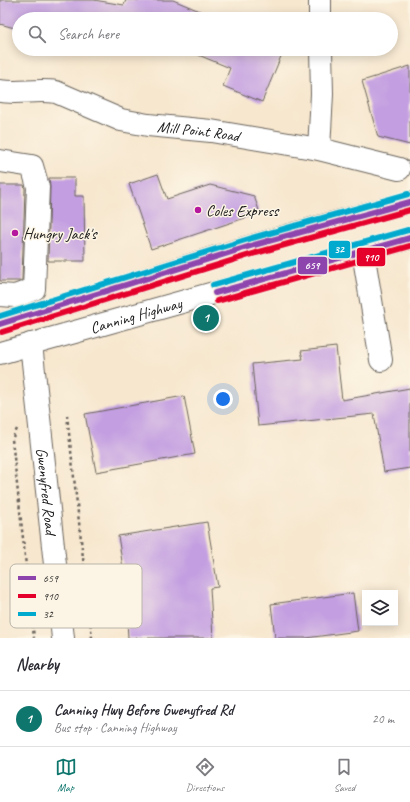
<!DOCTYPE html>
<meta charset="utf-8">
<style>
:root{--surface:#fff;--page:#f7f7f7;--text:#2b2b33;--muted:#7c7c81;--line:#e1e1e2;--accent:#0f766e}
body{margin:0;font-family:Caveat,sans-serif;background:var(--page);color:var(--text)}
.controls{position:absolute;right:12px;bottom:12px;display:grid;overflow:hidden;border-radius:0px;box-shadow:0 2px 10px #0003}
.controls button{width:36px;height:36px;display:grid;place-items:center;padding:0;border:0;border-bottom:1px solid var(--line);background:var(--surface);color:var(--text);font:20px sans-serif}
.you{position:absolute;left:223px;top:399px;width:14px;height:14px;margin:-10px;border:3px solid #fff;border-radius:50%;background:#1a73e8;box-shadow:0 0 0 6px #1a73e833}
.badge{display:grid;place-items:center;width:26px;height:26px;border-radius:50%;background:var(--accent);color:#fff;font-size:13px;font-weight:700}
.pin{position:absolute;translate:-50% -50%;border:2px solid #fff;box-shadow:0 1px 4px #0006}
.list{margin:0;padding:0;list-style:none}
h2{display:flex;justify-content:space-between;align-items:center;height:52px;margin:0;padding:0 16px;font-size:17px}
h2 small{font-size:13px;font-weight:400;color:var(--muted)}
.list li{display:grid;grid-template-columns:26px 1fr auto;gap:12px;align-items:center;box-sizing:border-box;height:56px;padding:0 16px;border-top:1px solid var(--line)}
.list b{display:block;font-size:15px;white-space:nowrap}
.list p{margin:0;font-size:13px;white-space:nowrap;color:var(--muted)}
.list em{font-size:13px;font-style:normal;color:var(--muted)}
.icon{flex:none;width:22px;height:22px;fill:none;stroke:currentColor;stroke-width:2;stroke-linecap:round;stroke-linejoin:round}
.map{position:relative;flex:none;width:410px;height:638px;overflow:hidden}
.search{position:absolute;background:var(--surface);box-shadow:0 2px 10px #0003;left:12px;right:12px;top:12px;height:44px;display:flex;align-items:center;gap:10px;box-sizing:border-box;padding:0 14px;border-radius:22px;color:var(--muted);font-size:15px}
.sheet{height:108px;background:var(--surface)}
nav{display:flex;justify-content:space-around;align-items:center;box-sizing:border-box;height:56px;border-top:1px solid var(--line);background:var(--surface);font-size:11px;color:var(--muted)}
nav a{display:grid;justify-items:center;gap:2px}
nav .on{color:var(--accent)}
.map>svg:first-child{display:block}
</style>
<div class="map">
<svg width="410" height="638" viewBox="0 0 410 638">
<rect width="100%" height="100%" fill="#fcf5e5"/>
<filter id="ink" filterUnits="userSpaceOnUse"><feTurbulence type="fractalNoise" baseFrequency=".025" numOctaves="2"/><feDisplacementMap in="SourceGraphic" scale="8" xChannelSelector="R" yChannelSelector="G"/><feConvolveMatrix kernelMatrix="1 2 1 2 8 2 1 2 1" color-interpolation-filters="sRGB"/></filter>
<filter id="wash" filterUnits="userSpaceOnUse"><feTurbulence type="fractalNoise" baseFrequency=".012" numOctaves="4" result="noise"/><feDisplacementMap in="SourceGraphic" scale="16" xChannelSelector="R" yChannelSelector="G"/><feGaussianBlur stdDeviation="0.9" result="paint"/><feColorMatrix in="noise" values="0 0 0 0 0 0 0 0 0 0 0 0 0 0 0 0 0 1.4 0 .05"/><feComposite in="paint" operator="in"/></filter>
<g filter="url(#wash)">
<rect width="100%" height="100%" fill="#f7e7cf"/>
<g id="blocks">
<g fill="#c39ee1">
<path d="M0,0H94L124,5L126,0H173L219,19H19V38L17,37L18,29L0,24Z"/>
<path d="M184,49H284L262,102L223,86L230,68Z"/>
<path d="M410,66V145L378,137L362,81Z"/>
<path d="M158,174L167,199L210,185L254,196L260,213L151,249L129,184Z"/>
<path d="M49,178H75V196H84L85,261H48L50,187Z"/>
<path d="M0,185H24L25,189L22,280L20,281H0Z"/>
<path d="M336,347L342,400L410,388V468L384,472L374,414L258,426L252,364L303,359L301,351Z"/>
<path d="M184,396L195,454L96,472L85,414Z"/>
<path d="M207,522L218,587L210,588L213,638H128L127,620L131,619L118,536Z"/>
<path d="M353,593L358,631L306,638H275L271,604Z"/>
</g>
</g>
</g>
<g filter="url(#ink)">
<use href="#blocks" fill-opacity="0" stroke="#69635b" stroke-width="1"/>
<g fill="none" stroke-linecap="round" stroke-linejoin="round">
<defs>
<g id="minor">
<path d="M320,0V19"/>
<path id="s1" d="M0,91C19,94 37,89 56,92L121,120L148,125L211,131L319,149L399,169"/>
<path d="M319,149L322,94L321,49"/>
<path d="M0,161L32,166L38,187L34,289L15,296L0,295"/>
<path d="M363,252L381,360"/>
<path id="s2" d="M31,344L63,638"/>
</g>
<g id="highway">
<path d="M0,324C78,301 154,276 232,252C291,234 350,218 410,202"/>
<path id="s3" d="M0,353L410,238"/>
</g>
</defs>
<use href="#minor" stroke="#69635b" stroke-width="24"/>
<use href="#highway" stroke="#69635b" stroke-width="24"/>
<g stroke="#69635b" stroke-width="2.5" stroke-dasharray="3 3" stroke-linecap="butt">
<path d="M67,415L92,638"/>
<path d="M17,429L12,439L34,638"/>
</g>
<use href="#minor" stroke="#fff" stroke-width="22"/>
<use href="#highway" stroke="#fff" stroke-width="22"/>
<defs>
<g id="bus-1">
<path d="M215,293L410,238"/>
<path d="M0,324L254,245L410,202"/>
</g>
<g id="bus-2">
<path d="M217,301L410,246"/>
<path d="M2,332L256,253L410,210"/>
</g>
<g id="bus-3">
<path d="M213,285L408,230"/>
<path d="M0,316L252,238L408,194"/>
</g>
</defs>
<use href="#bus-1" stroke="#fcf5e5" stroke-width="9"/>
<use href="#bus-2" stroke="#fcf5e5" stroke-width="9"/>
<use href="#bus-3" stroke="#fcf5e5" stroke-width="9"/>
<use href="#bus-1" stroke="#8e44ad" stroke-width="6"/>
<use href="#bus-2" stroke="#e4002b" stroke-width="6"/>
<use href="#bus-3" stroke="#00a9ce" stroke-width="6"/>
</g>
</g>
<g fill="#b5179e" stroke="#fcf5e5" stroke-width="1.5">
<circle cx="198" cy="210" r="4"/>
<circle cx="15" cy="233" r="4"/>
</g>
<g text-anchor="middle" stroke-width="3" stroke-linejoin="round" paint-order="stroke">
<g font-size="16" fill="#1c1c1c" stroke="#fcf5e5">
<text dy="6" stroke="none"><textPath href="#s1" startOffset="205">Mill Point Road</textPath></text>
<text dy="6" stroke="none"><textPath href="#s3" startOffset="141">Canning Highway</textPath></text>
<text dy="6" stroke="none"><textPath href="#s2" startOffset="148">Gwenyfred Road</textPath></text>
</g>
<g font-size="16" fill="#1c1c1c" stroke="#fcf5e5" text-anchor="start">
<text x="206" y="216">Coles Express</text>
<text x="23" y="239">Hungry Jack's</text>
</g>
</g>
<rect x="10" y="564" width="132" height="64" rx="6" fill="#fcf5e5" stroke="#b9b4a9" stroke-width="1"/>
<rect x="18" y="576" width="18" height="4" fill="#8e44ad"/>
<rect x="18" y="594" width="18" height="4" fill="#e4002b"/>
<rect x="18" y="612" width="18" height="4" fill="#00a9ce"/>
<g font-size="11" fill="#1c1c1c">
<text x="43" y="582">659</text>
<text x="43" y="600">910</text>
<text x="43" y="618">32</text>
</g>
<g stroke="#fcf5e5" stroke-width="1.5">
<rect x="328" y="240" width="23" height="19" rx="4" fill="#00a9ce"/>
<rect x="356" y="247" width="30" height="20" rx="4" fill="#e4002b"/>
<rect x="297" y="256" width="31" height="19" rx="4" fill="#8e44ad"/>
</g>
<g font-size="11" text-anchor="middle" font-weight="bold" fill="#fff">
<text x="339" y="253">32</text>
<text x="371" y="261">910</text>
<text x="312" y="269">659</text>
</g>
</svg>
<div class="controls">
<button><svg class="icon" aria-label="layers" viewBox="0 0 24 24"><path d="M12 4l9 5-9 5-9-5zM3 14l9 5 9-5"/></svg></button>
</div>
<div class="you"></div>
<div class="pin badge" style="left:206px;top:318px">1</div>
<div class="search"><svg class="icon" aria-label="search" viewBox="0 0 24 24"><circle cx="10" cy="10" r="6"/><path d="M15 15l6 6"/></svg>Search here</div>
</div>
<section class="sheet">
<h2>Nearby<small></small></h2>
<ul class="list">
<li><span class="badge">1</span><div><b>Canning Hwy Before Gwenyfred Rd</b><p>Bus stop · Canning Highway</p></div><em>20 m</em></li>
</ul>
</section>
<nav>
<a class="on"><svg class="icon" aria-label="map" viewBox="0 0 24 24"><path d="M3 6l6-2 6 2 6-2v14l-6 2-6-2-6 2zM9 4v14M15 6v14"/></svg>Map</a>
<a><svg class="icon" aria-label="directions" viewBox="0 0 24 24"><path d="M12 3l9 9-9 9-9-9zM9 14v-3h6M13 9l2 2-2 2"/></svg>Directions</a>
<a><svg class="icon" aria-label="saved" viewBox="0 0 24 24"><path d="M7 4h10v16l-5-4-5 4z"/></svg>Saved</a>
</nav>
